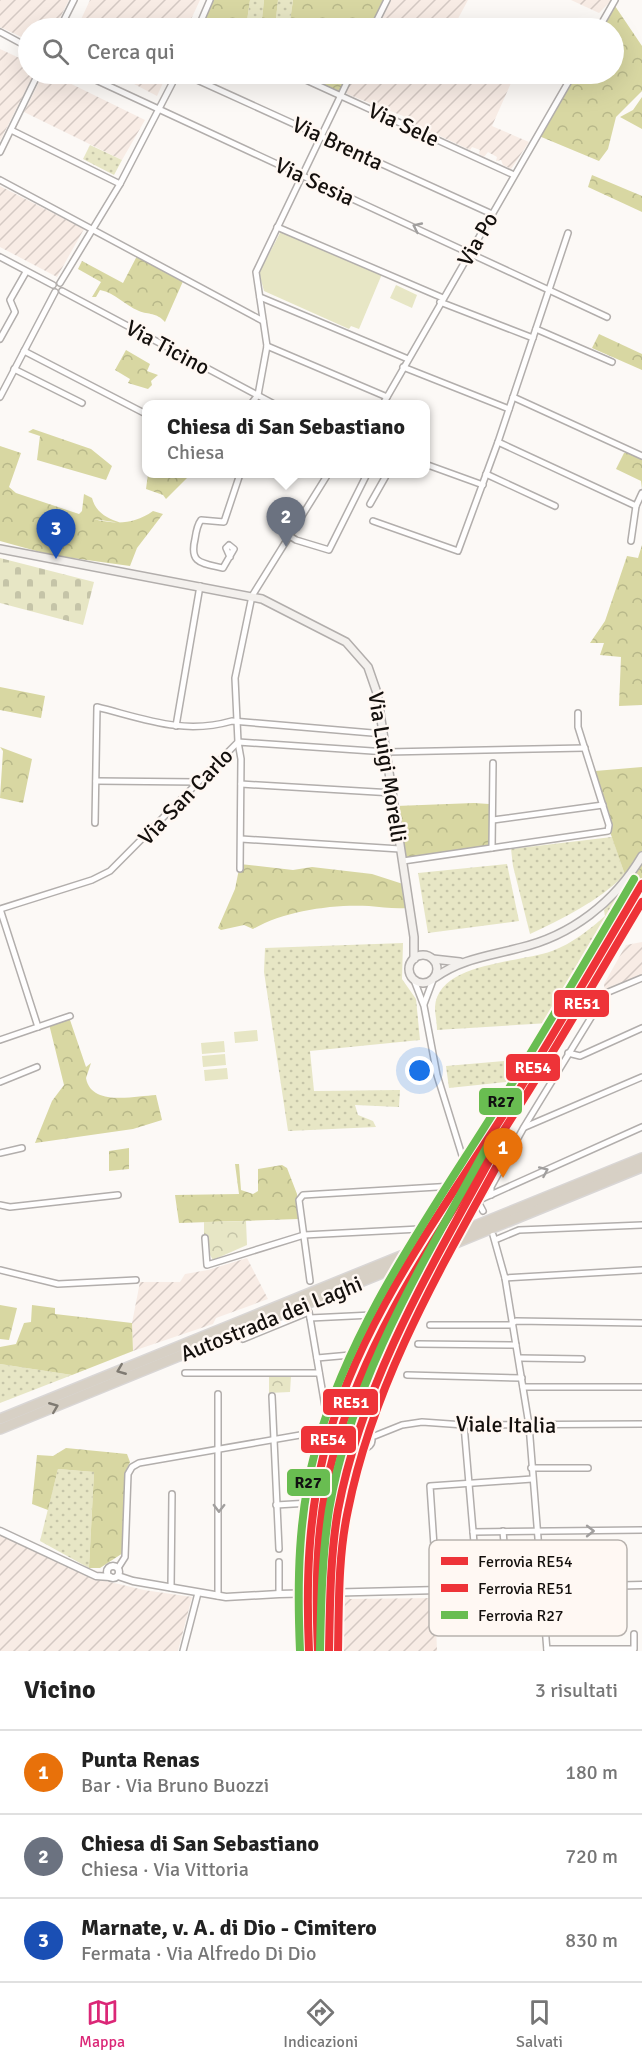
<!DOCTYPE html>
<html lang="it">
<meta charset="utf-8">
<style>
:root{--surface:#fff;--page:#f6f6f6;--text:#222;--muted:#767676;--line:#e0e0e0;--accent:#db2777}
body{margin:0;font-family:Signika,sans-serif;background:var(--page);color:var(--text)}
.you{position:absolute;left:420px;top:1071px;width:21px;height:21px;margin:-15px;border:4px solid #fff;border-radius:50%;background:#1a73e8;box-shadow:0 0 0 9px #1a73e833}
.badge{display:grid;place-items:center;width:39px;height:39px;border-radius:50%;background:var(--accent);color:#fff;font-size:20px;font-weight:700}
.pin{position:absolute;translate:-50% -50px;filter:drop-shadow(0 2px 3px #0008)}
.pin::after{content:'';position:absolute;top:32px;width:21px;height:18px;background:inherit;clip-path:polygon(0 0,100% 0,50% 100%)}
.popup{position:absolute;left:142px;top:400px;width:288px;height:78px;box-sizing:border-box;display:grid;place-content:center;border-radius:12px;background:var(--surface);filter:drop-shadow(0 2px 4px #0005);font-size:20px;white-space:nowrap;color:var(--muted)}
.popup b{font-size:22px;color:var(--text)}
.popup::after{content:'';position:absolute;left:50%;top:100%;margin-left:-12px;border:12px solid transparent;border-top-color:var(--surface)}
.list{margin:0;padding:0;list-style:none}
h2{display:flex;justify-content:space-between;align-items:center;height:78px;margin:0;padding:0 24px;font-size:26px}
h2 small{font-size:20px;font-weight:400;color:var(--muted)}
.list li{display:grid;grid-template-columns:39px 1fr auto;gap:18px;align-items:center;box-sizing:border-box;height:84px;padding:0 24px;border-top:2px solid var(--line)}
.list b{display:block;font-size:22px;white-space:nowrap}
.list p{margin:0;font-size:20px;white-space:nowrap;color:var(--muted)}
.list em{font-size:20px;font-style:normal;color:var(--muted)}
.icon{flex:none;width:33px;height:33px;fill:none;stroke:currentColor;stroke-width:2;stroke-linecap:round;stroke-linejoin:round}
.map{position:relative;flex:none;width:642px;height:1651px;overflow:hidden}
.search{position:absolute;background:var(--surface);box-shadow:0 6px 24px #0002;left:18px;right:18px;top:18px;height:66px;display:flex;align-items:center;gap:15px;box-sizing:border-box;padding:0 21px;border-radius:33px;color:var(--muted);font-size:22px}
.sheet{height:330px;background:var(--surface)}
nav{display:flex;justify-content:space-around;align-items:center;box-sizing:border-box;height:84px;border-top:2px solid var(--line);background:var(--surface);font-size:16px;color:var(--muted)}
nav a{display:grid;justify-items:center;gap:3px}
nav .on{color:var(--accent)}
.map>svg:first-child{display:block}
</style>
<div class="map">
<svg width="642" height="1651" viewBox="0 0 642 1651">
<defs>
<pattern id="industrial-furrows" width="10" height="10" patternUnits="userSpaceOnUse" patternTransform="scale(1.5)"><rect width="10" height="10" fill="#f8ece5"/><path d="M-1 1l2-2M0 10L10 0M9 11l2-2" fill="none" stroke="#d4c9c3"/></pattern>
<pattern id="grass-dots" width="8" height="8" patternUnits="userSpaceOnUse" patternTransform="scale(1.5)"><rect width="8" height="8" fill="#e7e6c5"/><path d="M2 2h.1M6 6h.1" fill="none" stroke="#c5c4a8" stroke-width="1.8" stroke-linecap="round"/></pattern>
<pattern id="forest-crowns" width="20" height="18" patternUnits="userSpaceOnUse" patternTransform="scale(1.5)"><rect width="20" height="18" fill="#d8d7a2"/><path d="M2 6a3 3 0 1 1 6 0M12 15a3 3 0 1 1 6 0" fill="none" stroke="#b8b88a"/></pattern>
<pattern id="cemetery-stones" width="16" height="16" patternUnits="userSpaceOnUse" patternTransform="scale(1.5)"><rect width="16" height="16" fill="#e7e6c5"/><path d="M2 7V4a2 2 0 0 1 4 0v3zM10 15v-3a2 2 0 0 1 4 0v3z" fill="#c5c4a8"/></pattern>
<pattern id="park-crowns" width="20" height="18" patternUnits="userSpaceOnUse" patternTransform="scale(1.5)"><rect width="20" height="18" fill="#e7e6c5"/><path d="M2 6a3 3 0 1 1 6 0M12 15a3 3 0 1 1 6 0" fill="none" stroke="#c5c4a8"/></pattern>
</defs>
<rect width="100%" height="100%" fill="#fcf9f6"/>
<g fill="url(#industrial-furrows)">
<path d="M0,0H69L55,28H28V40L0,27Z"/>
<path d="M90,0H200L187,28H77Z"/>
<path d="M391,0H468L453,28H377Z"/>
<path d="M571,0H612L599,13Z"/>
<path d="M0,49L28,62V74H34L0,141Z"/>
<path d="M43,74H51L145,120L122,160L24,112Z"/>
<path d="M115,74H167L157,96Z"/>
<path d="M354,74H515L492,126L529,142L511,169L503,165L501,160L496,161L497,157L488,152L484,157L479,154L480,150L472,147L470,150L410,122L403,116L347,94L346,90Z"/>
<path d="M0,186L84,229L57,277L0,247Z"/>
<path d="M642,942V976L605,992L604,984L626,945Z"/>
<path d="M247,1258L268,1299L216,1318L213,1324L133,1351L132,1323L140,1282H180L185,1274L208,1270Z"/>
<path d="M0,1535L93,1578L144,1590L192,1597L178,1651H0Z"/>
<path d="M349,1595L350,1599L435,1598L437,1651H323L319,1609L322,1600L324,1597Z"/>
</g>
<g fill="url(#grass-dots)">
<path d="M250,0H264L261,28H246Z"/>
<path d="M278,0H293L289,28H275Z"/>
<path d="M90,145L122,160L114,175L83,159Z"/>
<path d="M612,837L625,875C598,901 564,918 530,934L513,866L511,849Z"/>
<path d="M507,864L519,921L428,933L418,873Z"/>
<path d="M632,879L642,885V907L531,1095L506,1082L449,1088L446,1066L529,1059L549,1023L437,1030C437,1023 435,1014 435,1007C438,962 520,963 552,951C573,943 589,930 605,916L604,910Z"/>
<path d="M403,943L402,979L416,999L420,1040L310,1051L314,1091L400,1090L399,1107L355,1105L358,1115L373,1121L376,1127L288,1131L264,972L265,948Z"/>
<path d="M0,1364L72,1375L0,1403Z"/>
<path d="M58,1469L94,1472L89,1568L40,1541Z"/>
</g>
<g fill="url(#forest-crowns)">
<path d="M212,0H250L246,28H204L203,22Z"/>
<path d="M264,0H278L275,28H261Z"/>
<path d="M293,0H386L373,28H289Z"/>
<path d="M615,6L642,46V91L616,117L608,149L599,161L539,136L576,74H614V28H602Z"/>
<path d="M299,74H351L339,91Z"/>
<path d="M642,97V129L620,117L633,110Z"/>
<path d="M592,175L642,196V212L588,187Z"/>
<path d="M138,254L184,279L165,322C156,312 149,315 139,311C124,305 116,293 100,290L96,297H92L101,282L78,269L82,261L123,283Z"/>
<path d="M599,334L642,354V370L592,348Z"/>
<path d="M126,350L150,364L147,371L158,375L151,381L152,385L148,389L128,383L130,379L115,370Z"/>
<path d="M33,429L91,449L112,466L106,480L37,460L40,436L28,432Z"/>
<path d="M0,446L21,453L9,487L16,493L79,514L82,511L84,494L92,498C96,513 107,518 121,523L93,519C116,524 133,525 153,511L163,514L137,548L130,566L51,555L0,541Z"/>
<path d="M628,452L642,458V489L641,481L616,469L624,453Z"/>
<path d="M148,474H178L188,477L166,499L163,495L146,489Z"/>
<path d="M642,545V705L619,706L621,657L600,655L604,643H590L605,621L627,556L638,558Z"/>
<path d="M0,687L45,696L41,718L0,710Z"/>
<path d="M0,747L32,759L23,803L0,798L3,751Z"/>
<path d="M642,767V885L625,875L609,829L595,771Z"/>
<path d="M474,803L489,804V846L408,859L405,858L396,806Z"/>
<path d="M240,864L293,870L312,867L372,874L403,884L407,908C393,909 382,907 369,906C332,904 284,911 253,929L244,925L221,930L218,928L235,889Z"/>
<path d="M69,1017L86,1067L91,1063L86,1078C91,1107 135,1096 156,1095L162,1120L133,1129L35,1143L52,1101L64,1085L49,1024Z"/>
<path d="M129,1148V1169L109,1171V1151Z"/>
<path d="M235,1164H239L241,1190L253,1194L258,1191V1169L282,1165L287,1168L297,1194L298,1219L179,1223L175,1195L239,1194Z"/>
<path d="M0,1305L17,1308L9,1340L0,1339Z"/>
<path d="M32,1305L55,1308V1314L132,1323L133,1351L72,1375L0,1364V1347L16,1344L24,1323L31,1322Z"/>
<path d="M66,1448L127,1454L130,1462L125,1473L123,1553L100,1568H89L94,1472L58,1469L48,1510L32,1504L37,1455L53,1456Z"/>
</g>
<path fill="url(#cemetery-stones)" d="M0,558L94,582L83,625L0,603Z"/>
<g fill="url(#park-crowns)">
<path d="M246,1221L247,1245L213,1260L210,1255L208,1235L204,1234V1222Z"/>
<path d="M269,1375L291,1376L290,1392L269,1393Z"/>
</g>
<g fill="#e7e6c5">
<path d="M281,231L382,274L359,329L351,326L349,329L264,291L259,273Z"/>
<path d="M396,285L417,295L412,308L390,298Z"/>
<path d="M257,1030L258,1041L235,1043L234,1032Z"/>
<path d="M224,1041L225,1052L202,1054L201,1043Z"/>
<path d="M225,1054L226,1065L203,1067L202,1056Z"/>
<path d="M227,1068L228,1079L205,1081L204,1070Z"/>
</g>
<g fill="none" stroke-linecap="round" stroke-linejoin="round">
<defs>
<g id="minor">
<path d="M60,28L74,0"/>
<path d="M198,28L210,0"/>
<path d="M373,28L387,0"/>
<path d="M599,28L615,0"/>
<path d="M0,32L28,47"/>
<path d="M83,74L607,317"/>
<path d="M184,74L492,214"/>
<path d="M293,74L514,175"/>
<path d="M11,130L120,184"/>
<path d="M0,152L38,74"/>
<path d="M0,180L263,321"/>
<path d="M277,227L443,298"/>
<path d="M0,257L53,285"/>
<path d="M60,283L120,184L177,74"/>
<path d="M62,291L274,404"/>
<path d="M260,297L408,359"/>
<path d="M440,302L533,338"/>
<path d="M536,329L612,362"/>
<path d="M0,339L15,312L10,300L26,272"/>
<path d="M267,346L387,397"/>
<path d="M24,351L146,414"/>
<path d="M403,367L509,409"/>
<path d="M14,369L82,403"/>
<path d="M0,397L55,292"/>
<path d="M513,397L642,456"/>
<path d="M251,404L258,395L267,346L256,272L351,74"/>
<path d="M383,404L573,74"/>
<path d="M498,442L636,506"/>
<path d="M425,464L483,485"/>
<path d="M486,474L555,506"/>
<path d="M370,504L387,474"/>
<path d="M373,521L458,551L498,442L568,233"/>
<path d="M288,535L296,540L329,550L367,474"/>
<path d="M631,541L636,506L642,493"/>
<path d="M230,557L226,548L229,545L234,549L223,568C202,563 189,564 195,539C196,532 197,525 201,520L224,522L240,474"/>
<path d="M176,726L200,586"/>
<path d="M96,781L198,782"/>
<path d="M241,784L393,793"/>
<path d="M493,820L603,805"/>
<path d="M95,823L97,707C145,719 183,735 232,721L384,734"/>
<path d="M241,839L400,849"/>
<path d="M492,848L493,763"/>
<path d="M403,861L608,831L609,825L578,727V713"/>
<path d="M240,869L241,759L238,742L387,752L585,748"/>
<path d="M414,980L424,1006L437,1075L474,1194L483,1211"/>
<path d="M424,1004L433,980"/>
<path d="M38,1027L0,909L92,880L110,871L238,742L235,678L252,596L328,474"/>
<path d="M0,1040L70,1016"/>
<path d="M568,1053L580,1056L642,1028"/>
<path d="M0,1082L37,1067"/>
<path d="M525,1127L642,1077"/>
<path d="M0,1153L22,1148"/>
<path d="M491,1195V1187L524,1127L606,993L642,978"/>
<path d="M477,1201L642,1127"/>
<path d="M0,1205L10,1207L118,1195"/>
<path d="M493,1235L505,1278L529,1425L547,1651"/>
<path d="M205,1238L207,1265L304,1235L439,1228L449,1224L471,1185"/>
<path d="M495,1240L519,1230L642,1225"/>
<path d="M0,1270L58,1284L136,1280"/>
<path d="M505,1278L642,1270"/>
<path d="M310,1281L299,1200L303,1195L471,1185"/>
<path d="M310,1318L393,1314"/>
<path d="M430,1325H510L516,1321L642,1323"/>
<path d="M243,1339L309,1312L329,1430L310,1503L304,1582"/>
<path d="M418,1344L516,1345"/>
<path d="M317,1358L373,1353"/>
<path d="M519,1358L582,1359"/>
<path d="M185,1373H319"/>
<path d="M407,1375L522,1378"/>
<path d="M523,1387H642"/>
<path d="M272,1396L279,1549"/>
<path d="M464,1425L478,1590"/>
<circle cx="364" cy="1440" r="8"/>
<path d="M372,1437L402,1425L422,1422L464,1425L642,1424"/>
<path d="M531,1468H588"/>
<path d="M276,1505L310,1503"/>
<path d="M503,1531L508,1590"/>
<path d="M473,1532L642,1530"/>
<path d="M279,1562V1594"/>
<path d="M118,1568L125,1557L128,1474L132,1467L139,1463L329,1430L347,1429L357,1435"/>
<path d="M171,1588L172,1494"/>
<path d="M437,1591L430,1486L532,1479"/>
<path d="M218,1596V1394"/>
<path d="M547,1649H634V1634"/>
<path d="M183,1651L198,1593"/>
<path d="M319,1651C313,1603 316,1530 333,1485C338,1471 352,1459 360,1447"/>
</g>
<g id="tertiary">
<path d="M0,1531L96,1576L110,1577"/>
<circle cx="113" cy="1572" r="6"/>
<path d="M118,1576L133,1581L226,1597L279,1594L642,1585"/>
</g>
<g id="secondary">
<path d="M0,549L262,599L346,642L368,667L377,693L414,937V959"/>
<circle cx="423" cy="969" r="14"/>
<path d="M433,959L460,962"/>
<path d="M436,977C461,959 489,956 519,948C571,936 615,902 642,856"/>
</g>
<g id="motorway">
<path d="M0,1419L642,1158"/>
<path d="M0,1429L642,1167"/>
</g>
</defs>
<use href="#minor" stroke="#b2aeac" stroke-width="8"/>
<use href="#tertiary" stroke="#b2aeac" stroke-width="9"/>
<use href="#secondary" stroke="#b2aeac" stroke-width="10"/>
<use href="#motorway" stroke="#d9d6d5" stroke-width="12"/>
<use href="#minor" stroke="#fffefe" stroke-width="5"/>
<use href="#tertiary" stroke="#fffefe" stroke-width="6"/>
<use href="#secondary" stroke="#f3f0ed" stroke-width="7"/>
<use href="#motorway" stroke="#d7d0c5" stroke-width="9"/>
<defs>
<g id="rail-1">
<path d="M309,1651C306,1583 308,1519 324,1453C356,1325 440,1215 509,1106C555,1033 598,958 642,884"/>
<path d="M329,1651C330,1604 330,1557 338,1510C363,1379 434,1262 497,1147"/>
</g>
<g id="rail-2">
<path d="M318,1651C315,1584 316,1518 334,1453C368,1327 448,1220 516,1111C560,1042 600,972 642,902"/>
<path d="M338,1651C339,1604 338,1556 348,1510C374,1380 442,1266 505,1151"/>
</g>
<g id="rail-3">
<path d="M300,1651C297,1582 298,1515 316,1448C352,1321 432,1212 501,1101C547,1028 590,954 634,879"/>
<path d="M320,1651C321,1603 322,1557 329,1510C351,1378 426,1258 489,1143"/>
</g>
</defs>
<use href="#rail-1" stroke="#fff8f3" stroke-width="12"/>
<use href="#rail-2" stroke="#fff8f3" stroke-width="12"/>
<use href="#rail-3" stroke="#fff8f3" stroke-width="12"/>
<use href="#rail-1" stroke="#ee3338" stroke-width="8"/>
<use href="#rail-2" stroke="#ee3338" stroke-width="8"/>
<use href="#rail-3" stroke="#69bd51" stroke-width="8"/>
</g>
<defs><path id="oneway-chevron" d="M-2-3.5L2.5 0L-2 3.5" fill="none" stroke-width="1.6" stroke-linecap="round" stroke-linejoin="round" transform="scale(1.5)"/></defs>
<g stroke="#a19f9e">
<use href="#oneway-chevron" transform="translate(417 227) rotate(-155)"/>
<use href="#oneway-chevron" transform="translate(544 1171) rotate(-24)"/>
<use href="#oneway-chevron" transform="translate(219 1508) rotate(91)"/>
<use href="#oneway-chevron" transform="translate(590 1531)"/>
</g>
<g stroke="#7f7a72">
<use href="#oneway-chevron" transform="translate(121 1370) rotate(158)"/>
<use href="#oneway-chevron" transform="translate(54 1407) rotate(-22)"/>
</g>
<g text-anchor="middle" stroke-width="5" stroke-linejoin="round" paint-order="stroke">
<g font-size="22" fill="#14100d" stroke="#fff8f3">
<text transform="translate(404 124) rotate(25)" y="8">Via Sele</text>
<text transform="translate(338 143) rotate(25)" y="8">Via Brenta</text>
<text transform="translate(315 181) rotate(25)" y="8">Via Sesia</text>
<text transform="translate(477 239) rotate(-60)" y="8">Via Po</text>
<text transform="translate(168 347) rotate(28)" y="8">Via Ticino</text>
<text transform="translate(388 767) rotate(81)" y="8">Via Luigi Morelli</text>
<text transform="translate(185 796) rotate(-46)" y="8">Via San Carlo</text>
<text transform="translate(271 1318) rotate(-22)" y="8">Autostrada dei Laghi</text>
<text transform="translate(506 1424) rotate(1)" y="8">Viale Italia</text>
</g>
</g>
<rect x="429" y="1540" width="198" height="96" rx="9" fill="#fff8f3" stroke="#b8b2ae" stroke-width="1.5"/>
<rect x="441" y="1557" width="27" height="8" fill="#ee3338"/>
<rect x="441" y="1584" width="27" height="8" fill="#ee3338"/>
<rect x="441" y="1611" width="27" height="8" fill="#69bd51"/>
<g font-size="16" fill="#14100d">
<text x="478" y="1567">Ferrovia RE54</text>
<text x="478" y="1594">Ferrovia RE51</text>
<text x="478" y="1621">Ferrovia R27</text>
</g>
<g stroke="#fff8f3" stroke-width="2">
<rect x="553" y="989" width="57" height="29" rx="6" fill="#ee3338"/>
<rect x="505" y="1053" width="56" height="29" rx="6" fill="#ee3338"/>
<rect x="478" y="1087" width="45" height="29" rx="6" fill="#69bd51"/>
<rect x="322" y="1388" width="57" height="28" rx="6" fill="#ee3338"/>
<rect x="300" y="1425" width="57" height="29" rx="6" fill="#ee3338"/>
<rect x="286" y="1468" width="45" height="29" rx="6" fill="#69bd51"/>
</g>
<g font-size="16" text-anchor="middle" font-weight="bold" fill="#fff">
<text x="582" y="1009">RE51</text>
<text x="533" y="1073">RE54</text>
<text x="351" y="1408">RE51</text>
<text x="328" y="1445">RE54</text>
</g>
<g font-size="16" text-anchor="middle" font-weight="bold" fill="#111">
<text x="501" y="1107">R27</text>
<text x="308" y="1488">R27</text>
</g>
</svg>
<div class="you"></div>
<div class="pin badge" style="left:503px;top:1178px;background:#e8710a">1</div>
<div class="pin badge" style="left:286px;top:547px;background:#6b7280">2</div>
<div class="popup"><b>Chiesa di San Sebastiano</b>Chiesa</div>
<div class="pin badge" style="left:56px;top:559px;background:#1a4fb4">3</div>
<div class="search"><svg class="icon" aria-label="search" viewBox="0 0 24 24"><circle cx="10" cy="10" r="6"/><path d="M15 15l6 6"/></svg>Cerca qui</div>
</div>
<section class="sheet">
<h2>Vicino<small>3 risultati</small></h2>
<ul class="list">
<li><span class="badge" style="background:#e8710a">1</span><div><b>Punta Renas</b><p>Bar · Via Bruno Buozzi</p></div><em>180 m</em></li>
<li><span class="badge" style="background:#6b7280">2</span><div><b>Chiesa di San Sebastiano</b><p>Chiesa · Via Vittoria</p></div><em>720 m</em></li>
<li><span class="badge" style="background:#1a4fb4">3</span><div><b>Marnate, v. A. di Dio - Cimitero</b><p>Fermata · Via Alfredo Di Dio</p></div><em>830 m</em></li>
</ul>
</section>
<nav>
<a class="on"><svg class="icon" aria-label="map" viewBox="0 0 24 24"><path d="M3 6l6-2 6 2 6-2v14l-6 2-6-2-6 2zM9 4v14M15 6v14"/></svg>Mappa</a>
<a><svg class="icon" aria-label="directions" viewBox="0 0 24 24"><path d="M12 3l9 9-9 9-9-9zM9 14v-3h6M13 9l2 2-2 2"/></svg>Indicazioni</a>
<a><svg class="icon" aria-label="saved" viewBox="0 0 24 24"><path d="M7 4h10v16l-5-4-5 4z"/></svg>Salvati</a>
</nav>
